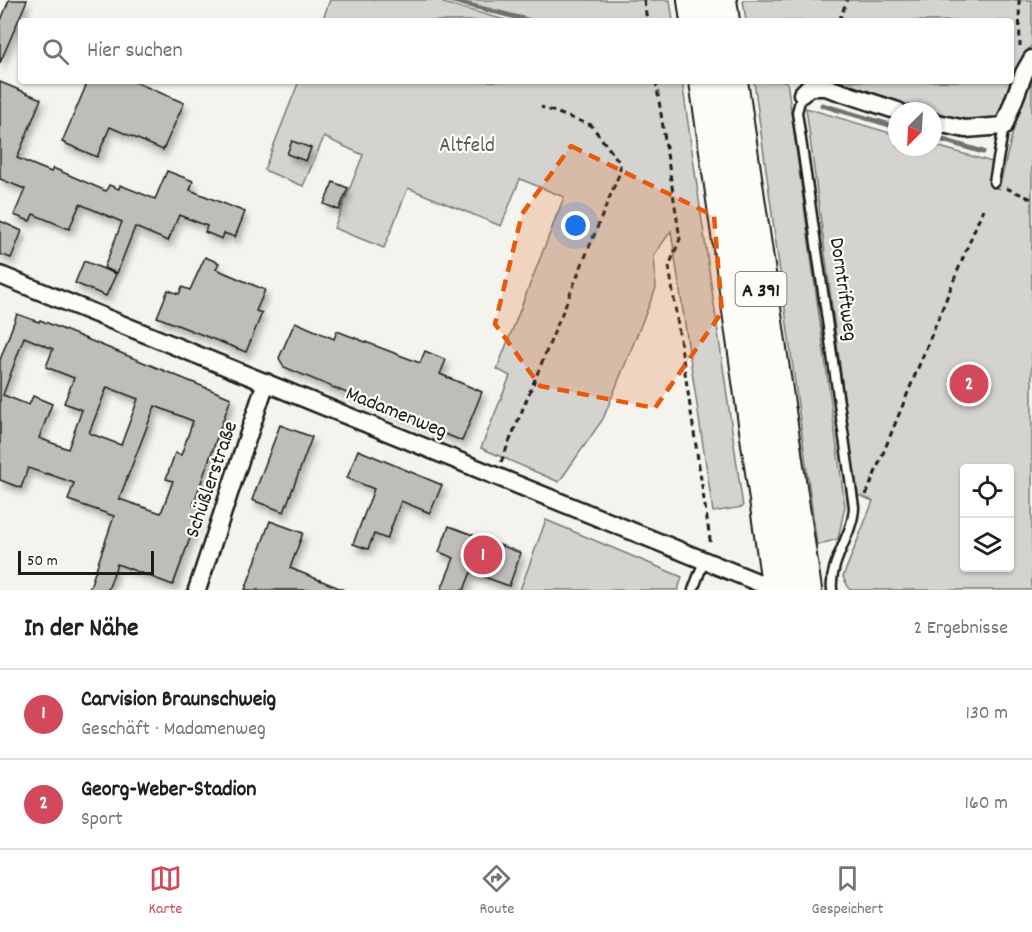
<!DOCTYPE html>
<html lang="de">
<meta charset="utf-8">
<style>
:root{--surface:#fff;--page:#f6f6f6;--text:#202124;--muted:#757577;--line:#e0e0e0;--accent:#d1495b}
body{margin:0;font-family:Dekko,sans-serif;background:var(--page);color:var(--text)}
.controls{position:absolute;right:18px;bottom:18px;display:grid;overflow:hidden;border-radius:6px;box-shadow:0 2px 4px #0004}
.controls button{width:54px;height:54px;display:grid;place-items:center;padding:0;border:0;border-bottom:2px solid var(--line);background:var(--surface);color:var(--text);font:30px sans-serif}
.compass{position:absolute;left:888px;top:102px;width:54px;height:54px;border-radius:50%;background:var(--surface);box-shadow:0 2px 4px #0004;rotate:204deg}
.scale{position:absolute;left:18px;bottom:15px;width:136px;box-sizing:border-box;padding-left:6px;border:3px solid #1c1c1c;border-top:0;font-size:16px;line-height:21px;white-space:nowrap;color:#1c1c1c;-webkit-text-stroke:4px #fdfcf7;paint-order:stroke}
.you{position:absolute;left:576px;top:226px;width:21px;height:21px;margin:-15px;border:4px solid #fff;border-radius:50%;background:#1a73e8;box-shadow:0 0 0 9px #1a73e833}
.badge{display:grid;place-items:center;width:39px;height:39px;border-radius:50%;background:var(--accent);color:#fff;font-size:20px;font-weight:700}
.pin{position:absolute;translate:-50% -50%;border:3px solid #fff;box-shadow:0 2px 6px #0006}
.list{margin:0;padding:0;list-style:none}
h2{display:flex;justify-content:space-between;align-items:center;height:78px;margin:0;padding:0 24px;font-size:26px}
h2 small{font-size:20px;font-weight:400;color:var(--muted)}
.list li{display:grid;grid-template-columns:39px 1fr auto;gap:18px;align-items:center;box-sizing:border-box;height:90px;padding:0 24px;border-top:2px solid var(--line)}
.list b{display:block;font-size:22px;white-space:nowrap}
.list p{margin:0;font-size:20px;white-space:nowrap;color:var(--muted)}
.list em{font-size:20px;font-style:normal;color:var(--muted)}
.icon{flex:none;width:33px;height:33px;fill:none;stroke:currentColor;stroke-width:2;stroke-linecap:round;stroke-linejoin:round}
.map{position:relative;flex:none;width:1032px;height:590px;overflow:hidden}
.search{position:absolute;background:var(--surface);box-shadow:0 2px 4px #0004;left:18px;right:18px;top:18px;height:66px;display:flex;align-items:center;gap:15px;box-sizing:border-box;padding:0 21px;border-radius:6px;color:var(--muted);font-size:22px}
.sheet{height:258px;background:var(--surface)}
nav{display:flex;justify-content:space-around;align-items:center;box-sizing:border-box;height:84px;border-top:2px solid var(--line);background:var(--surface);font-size:16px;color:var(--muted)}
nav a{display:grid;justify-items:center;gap:3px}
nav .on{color:var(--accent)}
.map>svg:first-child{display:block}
</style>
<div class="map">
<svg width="1032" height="590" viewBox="0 0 1032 590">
<defs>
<filter id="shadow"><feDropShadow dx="3.5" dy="6" stdDeviation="3" flood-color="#0004"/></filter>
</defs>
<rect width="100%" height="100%" fill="#f4f3ee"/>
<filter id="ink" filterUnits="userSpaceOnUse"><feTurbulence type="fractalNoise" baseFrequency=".0167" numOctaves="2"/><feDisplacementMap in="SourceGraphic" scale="12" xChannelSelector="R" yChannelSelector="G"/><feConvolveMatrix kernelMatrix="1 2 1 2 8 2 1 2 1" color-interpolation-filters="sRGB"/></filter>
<g filter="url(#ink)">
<g fill="#d4d3cf" stroke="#787876" stroke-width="1.5" fill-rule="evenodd">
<path d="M330,0H443V3L509,21H322Z"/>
<path d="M452,0H670L673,21H531Z"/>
<path d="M743,0H1032V45L1026,52L999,121L952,120L933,113V111H926L839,81H1011V21H746Z"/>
<path d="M1032,75V590H850L843,577L873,501L861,496H857L806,108L897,135V147H933V145L992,162L989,185L999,189L1017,114ZM964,469H1010V568H964Z"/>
<path d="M299,81H682L743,507L713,512L671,231L654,255L656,288L603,419L559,482L481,448L510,376L497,369L564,197L520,179L501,226L408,188L384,248L334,228L363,155L324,137L303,186L264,170Z"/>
<path d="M754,81H787L845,506L838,539L817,545Z"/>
<path d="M546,520L682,577L678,590H520Z"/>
</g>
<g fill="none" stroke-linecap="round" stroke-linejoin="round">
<g stroke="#72716f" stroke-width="5">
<path d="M449,0L531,21"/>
<path d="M822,105L897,127"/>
<path d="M933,137L983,152"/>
</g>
</g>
<g fill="#bebdba" stroke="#1c1c1c" stroke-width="1.5" fill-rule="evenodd" filter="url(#shadow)">
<path d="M9,0H27L0,63V23Z"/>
<path d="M88,81H133L184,103L163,150L110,127L97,157L62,142Z"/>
<path d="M0,82L41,99L17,158L51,172L53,168L106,191L109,185L119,189L120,185L155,199L167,171L193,181L190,190L245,212L235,237L224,233L222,239L205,232L207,226L179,215L168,241L135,227L117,273L104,268L122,222L80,204L69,229L33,214L30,221L14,215L25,189L0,179Z"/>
<path d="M292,141L311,148L306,161L287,154Z"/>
<path d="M333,182L348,188L339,210L324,204Z"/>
<path d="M0,221L22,231L11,258L0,254Z"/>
<path d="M205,257L219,263L216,269L265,290L256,311L262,313L246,352L157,317L168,290L179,294L182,287L190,290Z"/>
<path d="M84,261L116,274L106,296L75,283Z"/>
<path d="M17,314L39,322L40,320L231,398L193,505L201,508L173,585L117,564L108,590H89L114,516L68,500L74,483L46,473L45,474L28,468L21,488L0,480V360ZM24,337L53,349L46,367L74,378L64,403L82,410L68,449L39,438L52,404L33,396L29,405L3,395ZM107,387L138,399L121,445L89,433ZM155,406L193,421L181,455L175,453L166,479L173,481L161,513L119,499Z"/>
<path d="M295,322L334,339L337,331L420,363L425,351L446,360L440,374L482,392L462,441L284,367L279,358Z"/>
<path d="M280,425L312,437L284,512L252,500Z"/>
<path d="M358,450L442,485L430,513L401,501L387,539L374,534L368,549L353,544L374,489L347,478Z"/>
<path d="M270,521L303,533L290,568L344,590H245Z"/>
<path d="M449,526L521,553L509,586L471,572L464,590H441L454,558L439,552Z"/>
</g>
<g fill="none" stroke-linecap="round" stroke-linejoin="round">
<defs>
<g id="lane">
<path d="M802,94L797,112L854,507C853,536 829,561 832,590"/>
<path d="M994,182L1004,126"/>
<path d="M693,590L704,561"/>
</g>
<g id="street">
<path d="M802,94L809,87H825L898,111"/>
<path d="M933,122L965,129L1004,126L1024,73L1032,59"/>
<path d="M0,275L777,590"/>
<path d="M197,590L266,382"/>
</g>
<g id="highway">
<path d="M693,0L696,21"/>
<path d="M721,0L724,21"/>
<path d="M705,81L778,590"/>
<path d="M732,81L806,590"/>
</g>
</defs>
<use href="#lane" stroke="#1c1c1c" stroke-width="13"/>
<use href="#street" stroke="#1c1c1c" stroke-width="21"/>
<use href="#highway" stroke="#1c1c1c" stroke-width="34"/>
<g stroke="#1c1c1c" stroke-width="3" stroke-dasharray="6 4.5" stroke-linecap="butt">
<path d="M644,0L647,21"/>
<path d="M1019,0L1020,46"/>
<path d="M839,21L847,0"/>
<path d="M656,81L680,239L669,266L711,546"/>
<path d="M1006,188L1032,199"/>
<path d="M501,462L620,172V163L591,125L541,107"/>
<path d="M866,495L983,209"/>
</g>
<use href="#lane" stroke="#fdfcf7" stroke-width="8"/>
<use href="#street" stroke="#fdfcf7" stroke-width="16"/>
<use href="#highway" stroke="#fdfcf7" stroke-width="30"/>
</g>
</g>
<path fill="#e8590c" fill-opacity="0.2" stroke="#e8590c" stroke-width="4.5" stroke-dasharray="12 8" stroke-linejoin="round" d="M571,146L714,216L722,312L655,408L540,386L495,324L522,214Z"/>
<g text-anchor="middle" stroke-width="4.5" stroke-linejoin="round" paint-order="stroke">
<rect fill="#fdfcf7" stroke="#605f5e" stroke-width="1.5" x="735.5" y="272" width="51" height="34" rx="4.5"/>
<g font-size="20" font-weight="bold" fill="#1c1c1c">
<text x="761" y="296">A 391</text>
</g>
<g font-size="21" fill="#5c5c5b" stroke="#fdfcf7">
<text x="467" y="151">Altfeld</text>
</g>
<g font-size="21" fill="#1c1c1c" stroke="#fdfcf7">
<text transform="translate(845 289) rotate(82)" y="7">Dorntriftweg</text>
<text transform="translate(397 411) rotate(22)" y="7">Madamenweg</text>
<text transform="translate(210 479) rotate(-71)" y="7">Schüßlerstraße</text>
</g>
</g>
</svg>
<div class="controls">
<button><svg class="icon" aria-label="locate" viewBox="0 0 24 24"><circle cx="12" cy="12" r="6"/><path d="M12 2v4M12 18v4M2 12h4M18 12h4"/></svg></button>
<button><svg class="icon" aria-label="layers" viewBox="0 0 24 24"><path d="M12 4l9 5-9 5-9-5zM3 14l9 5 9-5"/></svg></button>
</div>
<svg class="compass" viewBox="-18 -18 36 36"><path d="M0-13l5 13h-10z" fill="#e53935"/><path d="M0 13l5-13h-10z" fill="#757577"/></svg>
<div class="scale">50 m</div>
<div class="you"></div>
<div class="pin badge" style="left:483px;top:555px">1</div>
<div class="pin badge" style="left:969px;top:384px">2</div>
<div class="search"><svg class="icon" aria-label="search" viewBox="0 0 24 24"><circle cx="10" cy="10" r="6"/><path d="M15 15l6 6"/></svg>Hier suchen</div>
</div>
<section class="sheet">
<h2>In der Nähe<small>2 Ergebnisse</small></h2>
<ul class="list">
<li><span class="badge">1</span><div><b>Carvision Braunschweig</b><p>Geschäft · Madamenweg</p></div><em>130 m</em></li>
<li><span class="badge">2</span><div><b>Georg-Weber-Stadion</b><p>Sport</p></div><em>160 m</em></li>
</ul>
</section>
<nav>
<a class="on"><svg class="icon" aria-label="map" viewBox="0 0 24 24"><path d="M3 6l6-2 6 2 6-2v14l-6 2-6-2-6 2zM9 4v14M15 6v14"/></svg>Karte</a>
<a><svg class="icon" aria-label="directions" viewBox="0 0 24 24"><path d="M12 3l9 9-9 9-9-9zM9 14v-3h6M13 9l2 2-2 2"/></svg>Route</a>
<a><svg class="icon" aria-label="saved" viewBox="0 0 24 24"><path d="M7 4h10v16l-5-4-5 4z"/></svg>Gespeichert</a>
</nav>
